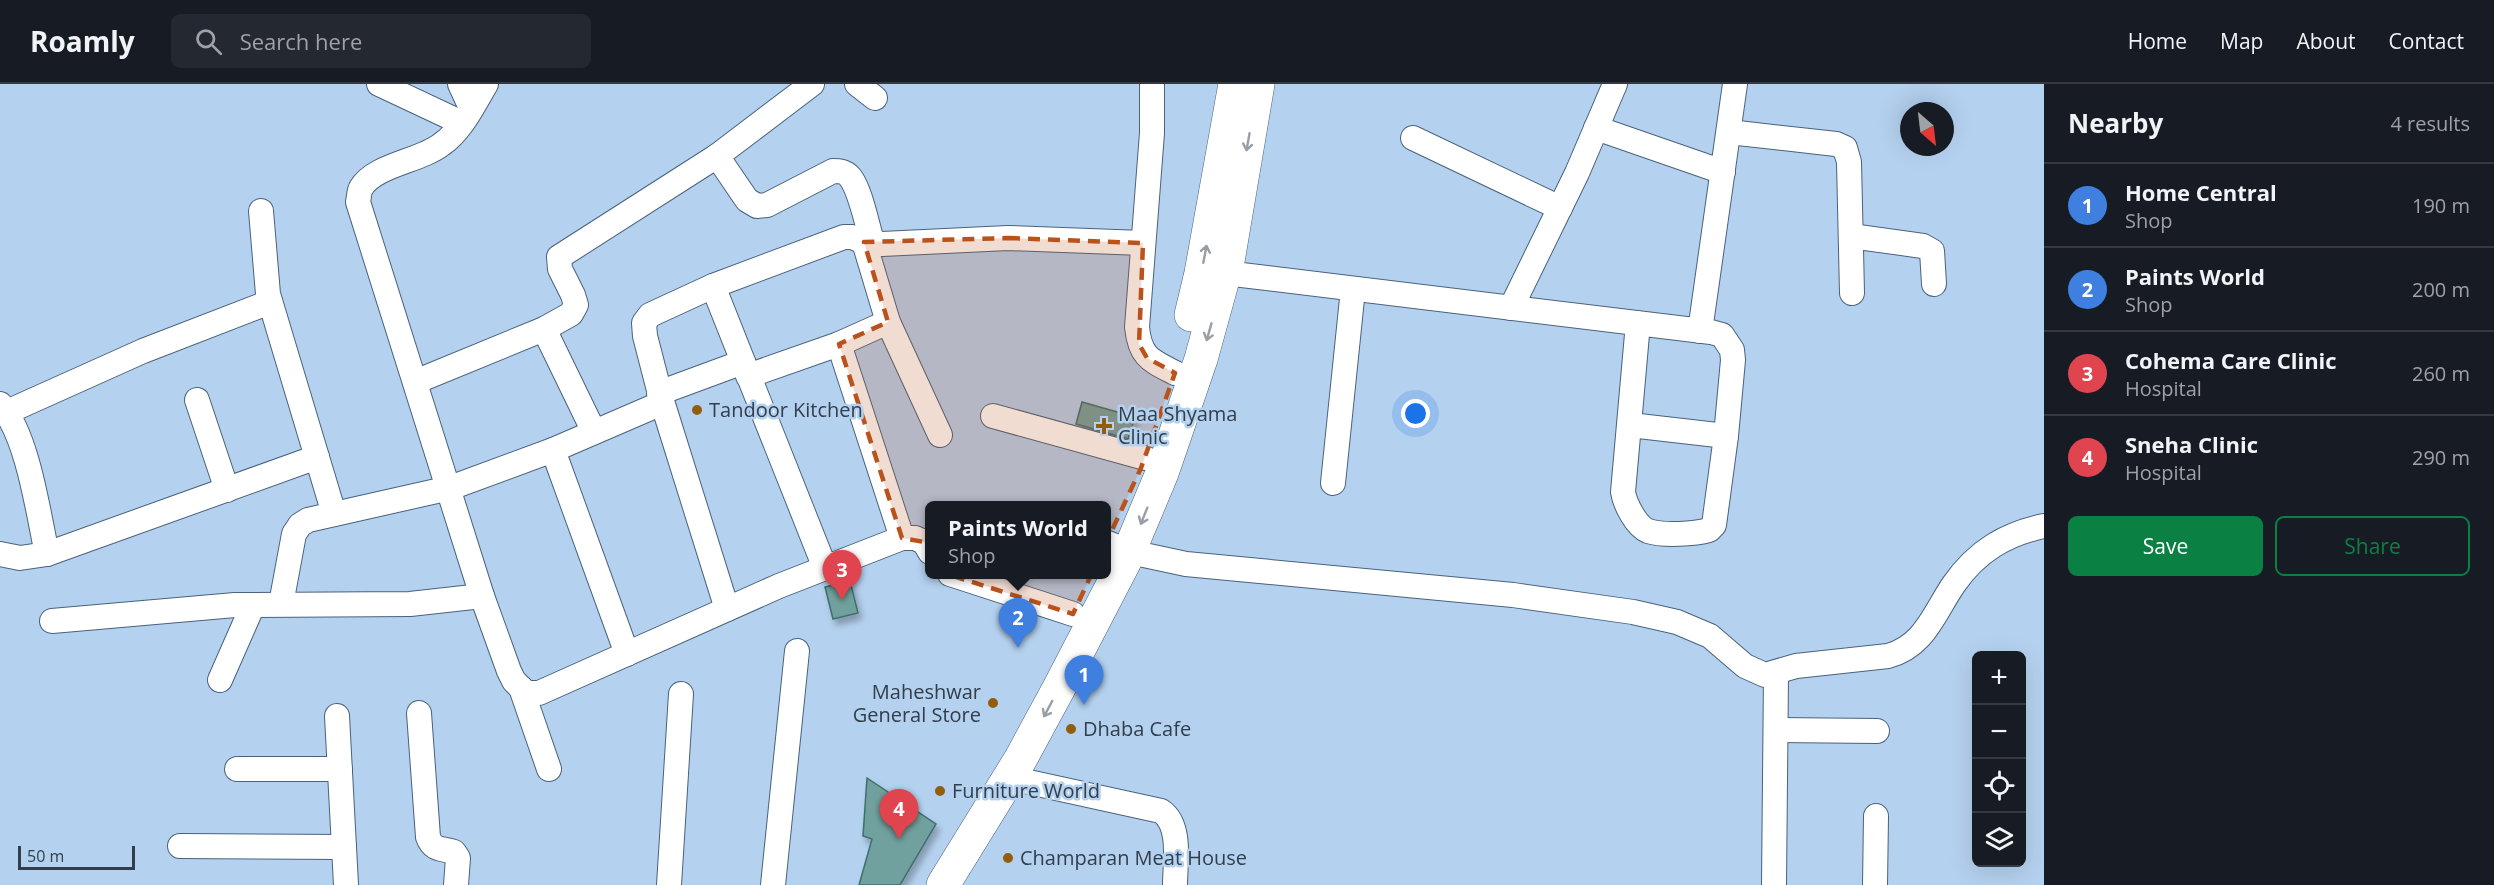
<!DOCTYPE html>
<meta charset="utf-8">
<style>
:root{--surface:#171b24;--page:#242831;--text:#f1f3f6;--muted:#9ea1a6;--line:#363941;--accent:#0b8043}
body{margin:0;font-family:"Open Sans",sans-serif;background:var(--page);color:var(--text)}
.controls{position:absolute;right:18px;bottom:18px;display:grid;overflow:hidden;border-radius:9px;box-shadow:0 6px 24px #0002}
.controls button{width:54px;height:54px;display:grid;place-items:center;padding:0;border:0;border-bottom:2px solid var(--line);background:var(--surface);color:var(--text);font:30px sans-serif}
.compass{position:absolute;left:1900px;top:18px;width:54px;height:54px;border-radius:50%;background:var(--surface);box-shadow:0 6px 24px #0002;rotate:152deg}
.scale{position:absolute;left:18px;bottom:15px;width:117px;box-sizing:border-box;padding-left:6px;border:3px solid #323e4a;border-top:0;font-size:16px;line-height:21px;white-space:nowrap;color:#323e4a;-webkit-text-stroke:4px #b4d1ef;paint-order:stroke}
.you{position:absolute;left:1416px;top:330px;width:21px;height:21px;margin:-15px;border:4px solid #fff;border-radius:50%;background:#1a73e8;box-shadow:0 0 0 9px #1a73e833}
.badge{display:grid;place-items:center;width:39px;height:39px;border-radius:50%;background:var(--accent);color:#fff;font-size:20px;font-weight:700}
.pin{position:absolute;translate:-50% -50px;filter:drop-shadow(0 2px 3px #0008)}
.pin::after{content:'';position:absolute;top:32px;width:21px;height:18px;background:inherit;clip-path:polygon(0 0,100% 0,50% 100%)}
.popup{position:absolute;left:925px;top:417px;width:186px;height:78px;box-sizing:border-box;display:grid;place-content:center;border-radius:9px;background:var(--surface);filter:drop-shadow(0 2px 4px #0005);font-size:20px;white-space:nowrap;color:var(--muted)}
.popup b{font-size:22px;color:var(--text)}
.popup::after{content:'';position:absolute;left:50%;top:100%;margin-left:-12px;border:12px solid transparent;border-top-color:var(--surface)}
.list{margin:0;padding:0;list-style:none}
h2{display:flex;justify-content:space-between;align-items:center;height:78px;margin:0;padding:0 24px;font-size:26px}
h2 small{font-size:20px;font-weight:400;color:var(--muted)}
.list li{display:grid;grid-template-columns:39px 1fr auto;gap:18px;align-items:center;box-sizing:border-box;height:84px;padding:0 24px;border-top:2px solid var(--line)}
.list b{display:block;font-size:22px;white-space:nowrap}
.list p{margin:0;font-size:20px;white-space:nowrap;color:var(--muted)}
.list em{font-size:20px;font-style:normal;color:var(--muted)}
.actions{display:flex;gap:12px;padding:18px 24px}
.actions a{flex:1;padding:14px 0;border:2px solid var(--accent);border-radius:9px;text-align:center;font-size:21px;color:var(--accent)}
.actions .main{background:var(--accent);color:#fff}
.icon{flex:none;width:33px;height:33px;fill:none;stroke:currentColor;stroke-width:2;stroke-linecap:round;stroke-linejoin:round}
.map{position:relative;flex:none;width:2044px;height:801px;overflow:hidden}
header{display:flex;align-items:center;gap:36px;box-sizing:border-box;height:84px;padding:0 30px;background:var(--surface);border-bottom:2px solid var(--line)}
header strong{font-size:28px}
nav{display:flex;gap:33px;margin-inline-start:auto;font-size:21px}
.search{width:420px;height:54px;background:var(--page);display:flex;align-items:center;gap:15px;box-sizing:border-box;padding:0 21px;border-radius:9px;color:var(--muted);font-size:22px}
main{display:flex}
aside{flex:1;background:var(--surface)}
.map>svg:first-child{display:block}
</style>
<header>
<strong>Roamly</strong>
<div class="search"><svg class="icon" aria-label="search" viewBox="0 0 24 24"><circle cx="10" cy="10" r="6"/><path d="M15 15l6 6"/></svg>Search here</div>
<nav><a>Home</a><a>Map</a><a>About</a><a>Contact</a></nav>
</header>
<main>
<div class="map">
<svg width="2044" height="801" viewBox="0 0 2044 801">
<defs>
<filter id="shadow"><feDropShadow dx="3.5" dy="6" stdDeviation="3" flood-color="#0004"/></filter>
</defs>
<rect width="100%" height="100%" fill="#b4d1ef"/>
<g fill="#71a19e" stroke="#3f6f6c" stroke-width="1.5" filter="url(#shadow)">
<path d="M1082,318L1135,333L1128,355L1076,340Z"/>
<path d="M850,497L858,529L833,535L825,503Z"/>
<path d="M867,694L936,740L900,801H859L872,755L863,752Z"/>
</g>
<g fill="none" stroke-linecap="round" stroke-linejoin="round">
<defs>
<g id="minor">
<path d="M379,0L462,39"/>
<path d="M460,0L471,24"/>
<path d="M486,0C474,20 462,46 442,60C421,77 374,81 361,104C359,107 359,114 358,118L482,512L509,587L514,597L526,609H539L779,502L902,454H915L924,458L930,468"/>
<path d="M857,0L875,14"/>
<path d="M1152,0V49L1137,243C1140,273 1150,276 1175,289"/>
<path d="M1596,44L1723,88"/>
<path d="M1729,48L1836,60L1845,64L1849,78L1852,209"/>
<path d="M1413,54L1560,124"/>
<path d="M717,72L747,116L757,122L767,121L833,87C839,87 845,87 850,93C861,107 867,142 873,160"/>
<path d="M261,127L268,210L334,430"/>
<path d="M1851,152L1923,162L1932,167L1934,200"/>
<path d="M864,158L882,160L1008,154L1143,159"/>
<path d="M1225,189L1711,248L1722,251L1732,266L1733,276L1726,352L1714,441L1709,446C1695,450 1663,452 1648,447C1636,442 1625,420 1623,408L1638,239"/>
<path d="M713,202L825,484"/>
<path d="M1511,224L1577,89L1615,0"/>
<path d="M544,245L594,348"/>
<path d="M1700,247L1735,0"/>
<path d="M839,260L902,454"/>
<path d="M748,292L839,260L888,238"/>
<path d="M415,298L544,245L571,230L576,221L573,211L560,185L559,173L717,72L812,0"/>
<path d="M659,309L743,278"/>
<path d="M197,316L227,406"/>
<path d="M0,320C28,352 38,428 47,470"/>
<path d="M7,328L143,267L270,218"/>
<path d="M993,332L1145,374"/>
<path d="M1630,341L1726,352"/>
<path d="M553,366L627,570"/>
<path d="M1333,399L1353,205"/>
<path d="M1108,459L1130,468L1186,480L1513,511L1633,528L1677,538L1710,552L1745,582L1765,591L1796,582L1888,572C1925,562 1934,529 1954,500C1977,467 2006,450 2044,442"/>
<path d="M0,470L20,474L47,470L317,373"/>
<path d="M950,490L1073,530"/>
<path d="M281,520L294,450L300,441L308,436L450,404L553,366L662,319"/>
<path d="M727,525L661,314L645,252L644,239L650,231L713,202L844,153H852L864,158L888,238L940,351"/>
<path d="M52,537L235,521L410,520L482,512"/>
<path d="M220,596L253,521"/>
<path d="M521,604L549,685"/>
<path d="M419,629L428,753C433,767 442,764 454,768L458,774L456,801"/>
<path d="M337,632L346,801"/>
<path d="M1776,646L1877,647"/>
<path d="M237,685H340"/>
<path d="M1010,694L1161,727C1182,741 1175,779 1175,801"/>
<path d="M180,762L344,763"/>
<path d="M669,801L681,610"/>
<path d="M773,801L797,567"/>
<path d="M1774,801L1776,590"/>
<path d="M1875,801L1876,732"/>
</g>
<g id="highway">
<path d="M1191,231L1201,189L1235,0"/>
<path d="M943,801L1020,676L1059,604L1126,475L1162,389L1201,275L1228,177L1258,0"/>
</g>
</defs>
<use href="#minor" stroke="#49627c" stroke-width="26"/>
<use href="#highway" stroke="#49627c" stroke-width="34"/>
<use href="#minor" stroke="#fff" stroke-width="24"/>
<use href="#highway" stroke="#fff" stroke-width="33"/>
</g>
<defs><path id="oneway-shaft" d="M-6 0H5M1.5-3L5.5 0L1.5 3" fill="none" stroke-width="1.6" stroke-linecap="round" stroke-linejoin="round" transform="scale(1.5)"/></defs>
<g stroke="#989ea4">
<use href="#oneway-shaft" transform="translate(1248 58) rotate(100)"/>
<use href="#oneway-shaft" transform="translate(1205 170) rotate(-79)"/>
<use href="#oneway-shaft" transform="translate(1209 248) rotate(106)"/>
<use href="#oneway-shaft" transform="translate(1144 432) rotate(112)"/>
<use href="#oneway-shaft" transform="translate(1048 625) rotate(118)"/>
</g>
<path fill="#ba521c" fill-opacity="0.2" stroke="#ba521c" stroke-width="4.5" stroke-dasharray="12 8" stroke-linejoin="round" d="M1008,154L1143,159L1139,260L1147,274L1175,289L1141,384L1073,530L950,491L934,478L924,458L902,454L839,260L888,238L864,158Z"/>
<g fill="#915e0f" stroke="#b4d1ef" stroke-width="2">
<circle cx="697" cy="326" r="6"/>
<path d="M1101 333h6v6h6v6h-6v6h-6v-6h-6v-6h6z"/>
<circle cx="993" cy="619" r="6"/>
<circle cx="1071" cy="645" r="6"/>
<circle cx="940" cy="707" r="6"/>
<circle cx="1008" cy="774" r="6"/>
</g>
<g text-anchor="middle" stroke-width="5" stroke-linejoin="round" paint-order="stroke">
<g font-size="20" fill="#323e4a" stroke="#b4d1ef" text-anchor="start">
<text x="709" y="333">Tandoor Kitchen</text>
<text x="1118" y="337">Maa Shyama<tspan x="1118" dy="23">Clinic</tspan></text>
<text x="981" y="615" text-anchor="end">Maheshwar<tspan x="981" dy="23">General Store</tspan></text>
<text x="1083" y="652">Dhaba Cafe</text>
<text x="952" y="714">Furniture World</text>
<text x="1020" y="781">Champaran Meat House</text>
</g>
</g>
</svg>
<div class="controls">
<button>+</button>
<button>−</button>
<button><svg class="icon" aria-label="locate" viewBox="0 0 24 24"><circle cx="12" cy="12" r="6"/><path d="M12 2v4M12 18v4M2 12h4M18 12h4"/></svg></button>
<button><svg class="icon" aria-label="layers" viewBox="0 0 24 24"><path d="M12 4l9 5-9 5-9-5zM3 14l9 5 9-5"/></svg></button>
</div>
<svg class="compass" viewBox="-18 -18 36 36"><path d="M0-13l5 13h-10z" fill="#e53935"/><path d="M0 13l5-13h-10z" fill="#9ea1a6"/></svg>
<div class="scale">50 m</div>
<div class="you"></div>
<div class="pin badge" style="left:1084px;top:621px;background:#3f7fe0">1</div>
<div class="pin badge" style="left:1018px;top:564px;background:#3f7fe0">2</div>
<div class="popup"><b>Paints World</b>Shop</div>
<div class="pin badge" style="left:842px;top:516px;background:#e0444e">3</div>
<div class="pin badge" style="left:899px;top:755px;background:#e0444e">4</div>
</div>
<aside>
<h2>Nearby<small>4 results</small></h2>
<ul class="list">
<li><span class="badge" style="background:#3f7fe0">1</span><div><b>Home Central</b><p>Shop</p></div><em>190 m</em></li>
<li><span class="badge" style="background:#3f7fe0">2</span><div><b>Paints World</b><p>Shop</p></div><em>200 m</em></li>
<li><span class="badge" style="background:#e0444e">3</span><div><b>Cohema Care Clinic</b><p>Hospital</p></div><em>260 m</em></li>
<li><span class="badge" style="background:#e0444e">4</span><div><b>Sneha Clinic</b><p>Hospital</p></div><em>290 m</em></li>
</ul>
<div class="actions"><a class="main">Save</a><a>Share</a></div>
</aside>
</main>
